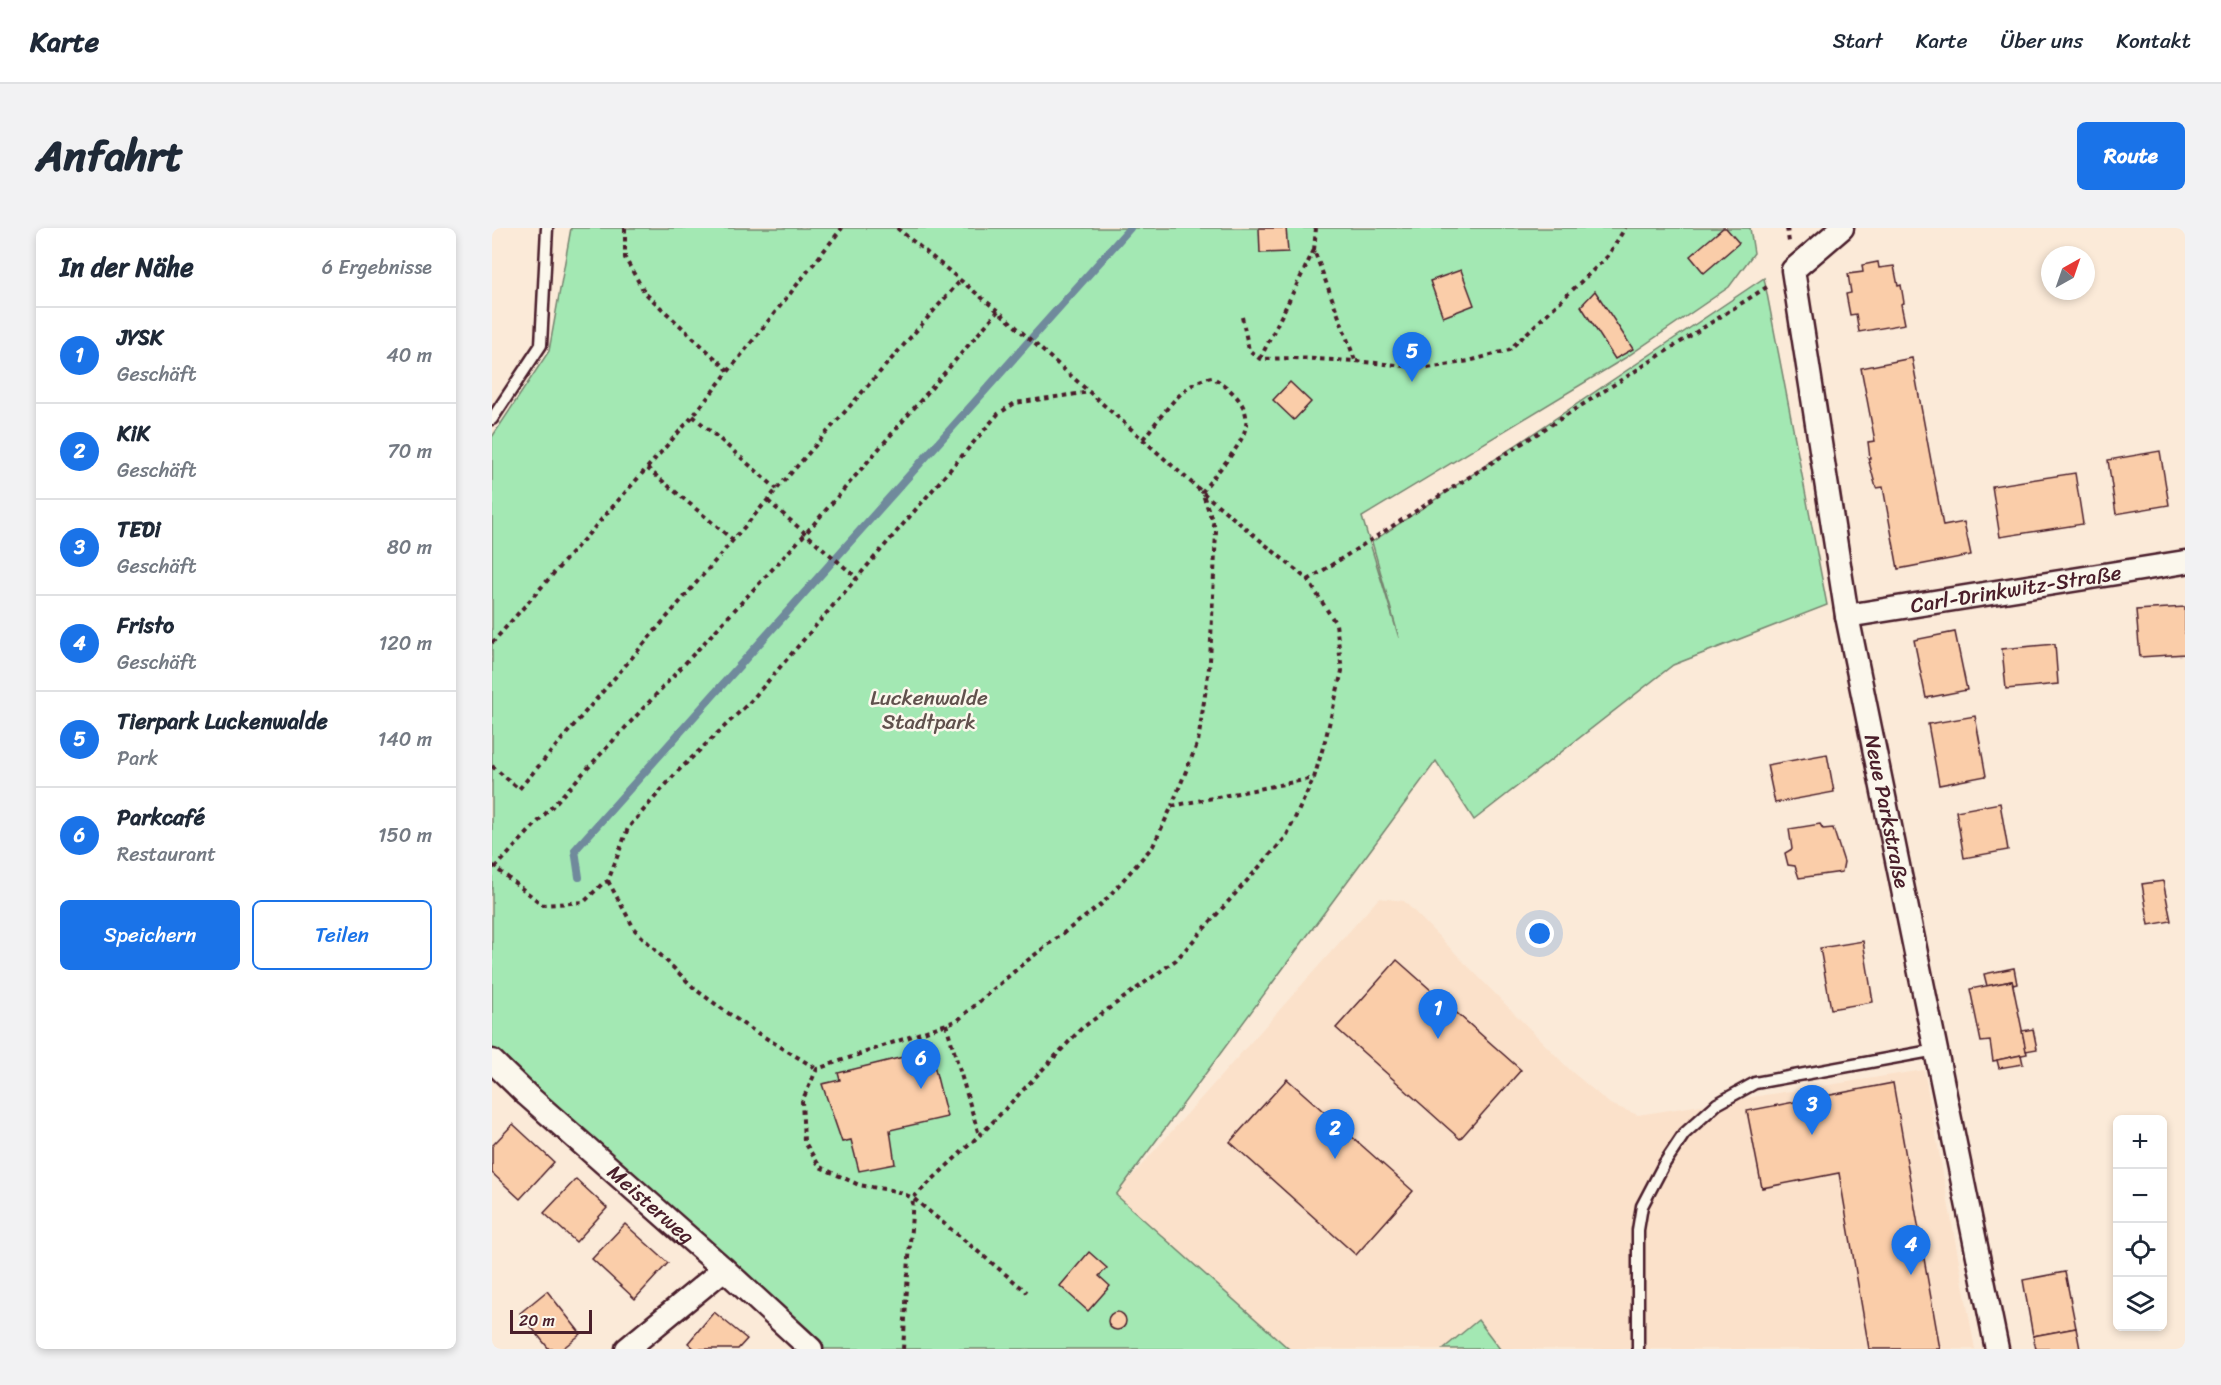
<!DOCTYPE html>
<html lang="de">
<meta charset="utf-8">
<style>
:root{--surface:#fff;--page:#f2f2f3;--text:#1f2937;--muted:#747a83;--line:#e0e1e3;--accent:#1a73e8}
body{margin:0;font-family:Sriracha,sans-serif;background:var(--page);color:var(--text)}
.controls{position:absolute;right:18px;bottom:18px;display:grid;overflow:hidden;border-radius:9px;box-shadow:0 3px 9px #0003}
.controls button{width:54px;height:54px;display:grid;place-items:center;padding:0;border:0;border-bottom:2px solid var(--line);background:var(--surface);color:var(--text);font:30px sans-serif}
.compass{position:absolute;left:1549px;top:18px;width:54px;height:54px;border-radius:50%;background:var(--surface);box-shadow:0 3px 9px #0003;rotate:40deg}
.scale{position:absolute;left:18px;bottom:15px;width:82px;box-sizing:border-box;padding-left:6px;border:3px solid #4a1f2b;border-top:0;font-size:16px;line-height:21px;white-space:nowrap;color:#4a1f2b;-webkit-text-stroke:4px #fbf7ec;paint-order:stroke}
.you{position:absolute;left:1048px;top:706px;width:21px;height:21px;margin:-15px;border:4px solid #fff;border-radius:50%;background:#1a73e8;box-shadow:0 0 0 9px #1a73e833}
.badge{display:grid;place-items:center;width:39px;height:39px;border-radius:50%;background:var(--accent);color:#fff;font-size:20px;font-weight:700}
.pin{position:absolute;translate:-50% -50px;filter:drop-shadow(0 2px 3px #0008)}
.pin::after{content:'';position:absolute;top:32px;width:21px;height:18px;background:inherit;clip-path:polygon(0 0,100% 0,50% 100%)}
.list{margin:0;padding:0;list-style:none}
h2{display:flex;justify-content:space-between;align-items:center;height:78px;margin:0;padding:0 24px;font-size:26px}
h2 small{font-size:20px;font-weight:400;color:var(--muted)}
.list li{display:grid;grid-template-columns:39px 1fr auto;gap:18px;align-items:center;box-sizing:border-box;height:96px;padding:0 24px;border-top:2px solid var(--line)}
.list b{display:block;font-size:22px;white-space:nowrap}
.list p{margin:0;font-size:20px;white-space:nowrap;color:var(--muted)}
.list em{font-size:20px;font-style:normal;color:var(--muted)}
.actions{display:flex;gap:12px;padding:18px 24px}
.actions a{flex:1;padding:14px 0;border:2px solid var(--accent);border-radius:9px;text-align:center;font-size:21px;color:var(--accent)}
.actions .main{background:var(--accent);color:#fff}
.icon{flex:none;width:33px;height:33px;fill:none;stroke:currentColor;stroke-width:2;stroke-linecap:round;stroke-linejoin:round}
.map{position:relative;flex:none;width:1693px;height:1121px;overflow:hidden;border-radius:9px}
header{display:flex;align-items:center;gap:36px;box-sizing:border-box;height:84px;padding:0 30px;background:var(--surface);border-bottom:2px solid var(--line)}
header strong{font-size:28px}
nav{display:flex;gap:33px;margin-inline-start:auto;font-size:21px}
.intro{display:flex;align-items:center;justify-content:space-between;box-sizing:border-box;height:144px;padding:0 36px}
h1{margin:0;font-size:42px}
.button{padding:15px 27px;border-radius:9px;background:var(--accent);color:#fff;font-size:21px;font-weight:700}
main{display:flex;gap:36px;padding:0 36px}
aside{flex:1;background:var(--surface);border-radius:9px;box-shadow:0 3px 9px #0003}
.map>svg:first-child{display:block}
</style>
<header>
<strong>Karte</strong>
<nav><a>Start</a><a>Karte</a><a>Über uns</a><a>Kontakt</a></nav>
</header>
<div class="intro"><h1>Anfahrt</h1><a class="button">Route</a></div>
<main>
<aside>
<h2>In der Nähe<small>6 Ergebnisse</small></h2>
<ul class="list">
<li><span class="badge">1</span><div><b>JYSK</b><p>Geschäft</p></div><em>40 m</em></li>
<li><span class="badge">2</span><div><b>KiK</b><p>Geschäft</p></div><em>70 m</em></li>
<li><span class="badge">3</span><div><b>TEDi</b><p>Geschäft</p></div><em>80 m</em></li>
<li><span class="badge">4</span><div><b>Fristo</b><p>Geschäft</p></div><em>120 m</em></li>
<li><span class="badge">5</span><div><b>Tierpark Luckenwalde</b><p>Park</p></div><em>140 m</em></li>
<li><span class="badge">6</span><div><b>Parkcafé</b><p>Restaurant</p></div><em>150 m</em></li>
</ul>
<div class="actions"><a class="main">Speichern</a><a>Teilen</a></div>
</aside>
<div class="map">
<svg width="1693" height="1121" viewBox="0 0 1693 1121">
<rect width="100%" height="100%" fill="#fbead8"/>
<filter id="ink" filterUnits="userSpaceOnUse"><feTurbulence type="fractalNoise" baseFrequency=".0167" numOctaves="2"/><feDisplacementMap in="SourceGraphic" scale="12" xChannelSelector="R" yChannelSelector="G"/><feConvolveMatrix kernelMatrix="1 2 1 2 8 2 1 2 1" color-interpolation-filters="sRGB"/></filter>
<g filter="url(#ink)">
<path fill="#fbe1ca" d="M887,670L912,673L1079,843L1118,876L1146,887L1432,842L1483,1121H1008L986,1092L951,1121H797L623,967Z"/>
<g fill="#a3e8b3" stroke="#76846f" stroke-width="1.5">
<path d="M79,0H1258L1262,25L1237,59L1133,130L870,289L907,410L880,314L1272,50L1335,377L1181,437L982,592L944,533L624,967L797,1121H317L0,833V209L57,123Z"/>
<path d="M986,1092L1008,1121H951Z"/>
</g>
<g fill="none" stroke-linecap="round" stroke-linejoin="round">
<path stroke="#6f8a9c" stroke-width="8" d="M87,649L83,622L638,0"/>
</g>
<g fill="#facda9" stroke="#4a1f2b" stroke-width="1.5">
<path d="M767,0H794L796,24L768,25Z"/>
<path d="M1231,0H1234L1247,15L1212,45L1198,28Z"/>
<path d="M1386,34L1387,40L1402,38L1406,58L1409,57L1412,75L1409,76L1413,96L1367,104L1364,86L1358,87L1354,66L1359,65L1356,46L1371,44L1370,37Z"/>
<path d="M969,42L982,77L951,89L938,53Z"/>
<path d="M1103,63L1141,121L1123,131L1089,78Z"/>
<path d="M1420,130L1451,298L1472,294L1479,327L1406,341L1391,259L1384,260L1376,230H1378L1376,214L1383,213L1369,140Z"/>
<path d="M798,154L819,174L802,192L781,172Z"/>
<path d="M1668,223L1677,277L1624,286L1616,232Z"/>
<path d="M1583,245L1591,296L1508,309L1500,258Z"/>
<path d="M1693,379V426L1648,429L1644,382Z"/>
<path d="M1463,404L1475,462L1434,470L1422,412Z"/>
<path d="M1563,416L1566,456L1514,461L1510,421Z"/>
<path d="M1483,488L1494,548L1447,557L1436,496Z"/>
<path d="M1335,526L1342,564L1283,575L1275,537Z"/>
<path d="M1508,575L1516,622L1472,630L1464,583Z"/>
<path d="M1328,596L1331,601L1341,600L1352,634L1350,644L1307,650L1303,638L1296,637L1293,625L1300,621L1297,601Z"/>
<path d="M1671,653L1679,693L1657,697L1650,656Z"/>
<path d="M1371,713L1381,774L1339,781L1328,720Z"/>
<path d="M905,732L1029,842L968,911L844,800Z"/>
<path d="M1522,740L1525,756L1521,757L1520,753L1495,758L1492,746Z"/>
<path d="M1520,753L1535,826L1501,833L1498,813L1489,814L1478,761Z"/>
<path d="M1541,801L1545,821L1534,823L1530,803Z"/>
<path d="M436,813L455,889L398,902L403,936L367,943L359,912L350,914L330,856L348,852L346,845L411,829L418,818Z"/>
<path d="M1529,827L1531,836L1507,840L1505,832Z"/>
<path d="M795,851L921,963L864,1027L738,914Z"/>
<path d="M1401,855L1448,1121H1377L1347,945L1270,960L1255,883Z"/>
<path d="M21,896L62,934L28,971L0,945V918Z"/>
<path d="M84,951L115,980L84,1014L52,985Z"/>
<path d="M133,996L176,1035L143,1071L100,1031Z"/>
<path d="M597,1024L615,1040L607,1048L618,1058L596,1083L568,1058Z"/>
<path d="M1573,1044L1584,1100L1541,1108L1531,1052Z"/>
<path d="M55,1063L89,1106L70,1121H57L28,1085Z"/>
<path d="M222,1084L255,1111L246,1121H203L196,1115Z"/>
<circle cx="625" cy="1093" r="9"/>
<path d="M1584,1100L1588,1121H1544L1541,1108Z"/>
</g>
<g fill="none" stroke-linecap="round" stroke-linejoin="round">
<defs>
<g id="service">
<path d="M0,191L49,117L55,0"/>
<path d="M1146,1121V1002L1150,978L1172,936L1192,906L1225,876L1263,855L1444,822"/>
</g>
<g id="minor">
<path id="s1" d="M1350,0L1301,42L1355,388L1505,1121"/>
<path id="s2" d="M1355,388L1693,334"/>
<path id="s3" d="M0,833L35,867L232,1041L319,1121"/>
<path d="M135,1121L232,1041"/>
</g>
</defs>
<use href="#service" stroke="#4a1f2b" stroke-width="15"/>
<use href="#minor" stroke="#4a1f2b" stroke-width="27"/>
<g stroke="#4a1f2b" stroke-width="4" stroke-dasharray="4.5 4.5" stroke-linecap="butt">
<path d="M133,0V30L153,65L237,143"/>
<path d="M405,0L506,83L710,264L816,352L844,396L850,443L834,509L822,550L794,609L684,732L590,800L495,900L421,970L404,963L367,957L328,939L312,913L310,873L325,841L466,792L532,735L611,675L661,618L680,578L822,550"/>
<path d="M1295,0L1297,14"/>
<path d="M822,22L824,0"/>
<path d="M750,89L757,122L768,131L802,130L863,133L935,140L977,133L1017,122L1116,28L1133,0"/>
<path d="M768,131L822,22L863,132"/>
<path d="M201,188L285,261"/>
<path d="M651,211C671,187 689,155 720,149C785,190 744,218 710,264L724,303L718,433L706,514L680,577"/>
<path d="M155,240L241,312"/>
<path d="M276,273L365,350"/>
<path d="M816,352L1278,57"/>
<path d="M0,415L201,188L350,0"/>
<path d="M0,538L27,561L285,261L468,53"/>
<path d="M0,637L51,677L92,674L111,655L116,653L136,600L185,544L258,474L506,186L523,175L598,164"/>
<path d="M3,640L314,305L506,83"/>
<path d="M116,653L143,702L204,762L254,798L325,841"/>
<path d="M454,796L487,907"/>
<path d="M411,1121L421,970L535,1064"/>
</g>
<use href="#service" stroke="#fbf7ec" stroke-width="10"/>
<use href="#minor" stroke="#fbf7ec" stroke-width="22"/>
</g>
</g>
<g text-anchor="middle" stroke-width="5" stroke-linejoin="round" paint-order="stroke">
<g font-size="21" fill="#4a1f2b" stroke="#fbf7ec">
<text dy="7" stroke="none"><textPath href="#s2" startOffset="171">Carl-Drinkwitz-Straße</textPath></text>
<text dy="7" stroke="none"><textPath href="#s1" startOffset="614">Neue Parkstraße</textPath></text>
<text dy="7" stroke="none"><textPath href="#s3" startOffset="214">Meisterweg</textPath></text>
</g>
<g font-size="21" fill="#60514d" stroke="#fbf7ec">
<text x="437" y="477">Luckenwalde<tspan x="437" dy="24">Stadtpark</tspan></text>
</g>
</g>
</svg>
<div class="controls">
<button>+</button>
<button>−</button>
<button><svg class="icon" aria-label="locate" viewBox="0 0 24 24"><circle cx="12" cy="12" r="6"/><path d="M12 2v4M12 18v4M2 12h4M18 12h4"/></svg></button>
<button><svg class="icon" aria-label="layers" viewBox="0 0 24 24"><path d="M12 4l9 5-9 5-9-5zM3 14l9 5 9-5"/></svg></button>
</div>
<svg class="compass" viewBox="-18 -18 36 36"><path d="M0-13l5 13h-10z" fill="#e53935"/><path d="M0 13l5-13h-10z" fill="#747a83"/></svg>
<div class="scale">20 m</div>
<div class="you"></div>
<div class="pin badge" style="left:946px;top:811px">1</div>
<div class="pin badge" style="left:843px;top:931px">2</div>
<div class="pin badge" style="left:1320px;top:907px">3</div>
<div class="pin badge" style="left:1419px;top:1047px">4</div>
<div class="pin badge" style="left:920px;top:154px">5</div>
<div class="pin badge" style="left:429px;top:861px">6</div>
</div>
</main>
